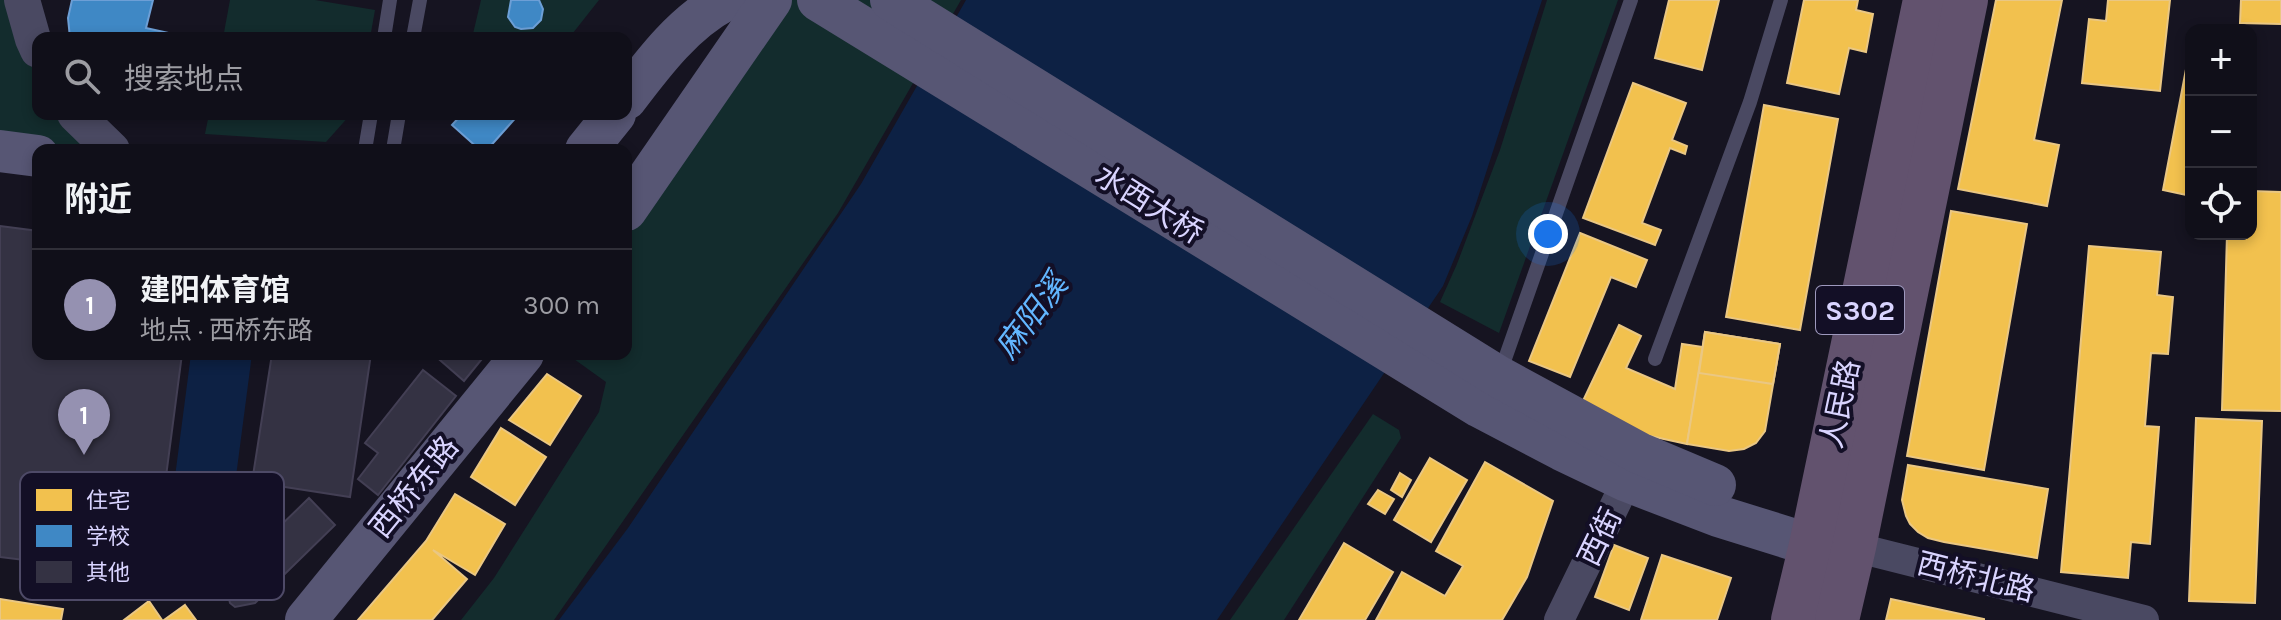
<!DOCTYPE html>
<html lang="zh">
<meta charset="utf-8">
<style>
:root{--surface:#100f19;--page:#191822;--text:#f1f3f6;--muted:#9c9ca2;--line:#302f38;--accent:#9591b1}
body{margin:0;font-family:Karla,"Noto Sans SC",sans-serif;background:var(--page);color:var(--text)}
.controls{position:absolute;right:24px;top:24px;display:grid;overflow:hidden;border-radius:16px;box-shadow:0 4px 12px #0003}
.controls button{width:72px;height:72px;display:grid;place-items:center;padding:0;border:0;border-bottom:2px solid var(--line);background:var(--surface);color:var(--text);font:40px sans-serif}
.you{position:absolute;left:1548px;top:234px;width:28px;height:28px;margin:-20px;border:6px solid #fff;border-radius:50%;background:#1a73e8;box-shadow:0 0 0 12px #1a73e833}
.badge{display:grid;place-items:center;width:52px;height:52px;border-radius:50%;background:var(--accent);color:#fff;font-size:26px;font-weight:700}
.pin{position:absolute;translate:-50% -66px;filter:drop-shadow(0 2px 4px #0008)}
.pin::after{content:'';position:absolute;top:42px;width:28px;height:24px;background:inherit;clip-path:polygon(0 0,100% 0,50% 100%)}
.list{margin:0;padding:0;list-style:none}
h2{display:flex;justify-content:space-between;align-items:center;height:104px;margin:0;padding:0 32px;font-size:34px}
h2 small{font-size:26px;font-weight:400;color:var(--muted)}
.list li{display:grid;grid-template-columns:52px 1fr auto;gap:24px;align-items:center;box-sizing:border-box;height:112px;padding:0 32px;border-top:2px solid var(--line)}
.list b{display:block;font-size:30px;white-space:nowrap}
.list p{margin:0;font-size:26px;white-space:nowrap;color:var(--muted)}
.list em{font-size:26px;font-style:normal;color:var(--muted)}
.icon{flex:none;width:44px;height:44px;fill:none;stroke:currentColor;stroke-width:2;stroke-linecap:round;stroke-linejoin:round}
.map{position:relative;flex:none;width:2281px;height:620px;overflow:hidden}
.search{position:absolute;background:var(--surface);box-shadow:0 4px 12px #0003;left:32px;top:32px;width:600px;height:88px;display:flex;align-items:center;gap:20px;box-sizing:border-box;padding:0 28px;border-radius:16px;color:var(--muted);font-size:30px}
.panel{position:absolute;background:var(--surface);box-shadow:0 4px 12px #0003;left:32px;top:144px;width:600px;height:216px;border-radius:16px}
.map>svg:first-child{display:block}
</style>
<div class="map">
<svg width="2281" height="620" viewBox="0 0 2281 620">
<rect width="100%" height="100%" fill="#161421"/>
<g fill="#132c2d">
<path d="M0,0H7L28,60L38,78V114H62L84,145L83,150H45L0,141Z"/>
<path d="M230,0H315L375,10L370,38H223Z"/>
<path d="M481,0H599L569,38H472Z"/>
<path d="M782,0H961L838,213L554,620H461L494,578L599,412L606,382L567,354H626V238L694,141Z"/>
<path d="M1547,0H1618L1499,333L1440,302L1457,264L1500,150Z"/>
<path d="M209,114H351L326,142L205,134Z"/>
<path d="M1373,414L1399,430L1401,438L1284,620H1230Z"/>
</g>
<g fill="#0d2144">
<path d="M966,0H1542L1472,216L1443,286L1217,620H559L628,528L861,184Z"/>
<path d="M191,354H252L223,576L163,569Z"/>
</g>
<g fill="#f2c14e" stroke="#eac783" stroke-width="2">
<path d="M1669,0H1719L1702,70L1655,58Z"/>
<path d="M1804,0H1858L1856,10L1873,14L1866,52L1849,48L1839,94L1787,83Z"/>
<path d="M1996,0H2062L2034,140L2059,145L2047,206L1958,189Z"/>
<path d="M2108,0H2170L2160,91L2082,83L2089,19L2106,21Z"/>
<path d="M2241,0H2281V24L2240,23Z"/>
<path d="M2191,43V196L2163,190Z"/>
<path d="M1633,83L1686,103L1672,140L1687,146L1685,154L1670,148L1642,223L1661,230L1655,245L1583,218Z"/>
<path d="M1764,105L1838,119L1800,330L1726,317Z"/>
<path d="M2251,191L2281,192V411L2222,410L2227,234H2251Z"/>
<path d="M1951,211L2027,224L1984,470L1907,456Z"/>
<path d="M1580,233L1647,260L1636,287L1611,277L1570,377L1529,361Z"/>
<path d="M2089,246L2161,252L2157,295L2173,297L2168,354L2151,353L2145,426L2159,427L2150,544L2131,542L2128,578L2061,572Z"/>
<path d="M1619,325L1641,336L1626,368L1675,389L1682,344L1703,347L1687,444L1641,434L1581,405Z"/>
<path d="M1705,332L1780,344L1765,431L1756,443L1744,449L1729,451L1687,444Z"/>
<path d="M1705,332L1780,344L1773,384L1699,373Z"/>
<path d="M547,374L581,396L550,445L509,420Z"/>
<path d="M2196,418L2262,421L2255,603L2189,601Z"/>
<path d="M501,428L546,457L515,505L471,477Z"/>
<path d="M1430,458L1467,480L1431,542L1394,520Z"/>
<path d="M1485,462L1553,501L1527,577L1502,620H1376L1402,572L1445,596L1463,566L1436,551Z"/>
<path d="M1908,465L2048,489L2037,558L1944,542L1928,538L1918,532L1910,524L1906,516L1902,500Z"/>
<path d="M1400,473L1411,480L1402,497L1391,490Z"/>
<path d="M1378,490L1394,499L1385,514L1368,504Z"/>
<path d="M455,494L505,524L475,575L433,550L467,579L432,620H358L426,541Z"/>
<path d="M1344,543L1393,572L1365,620H1299Z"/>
<path d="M1614,545L1648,558L1629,610L1595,597Z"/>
<path d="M1662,555L1731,578L1717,620H1641Z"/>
<path d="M0,599L63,609L61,620H0Z"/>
<path d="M1891,599L1984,619V620H1886Z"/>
<path d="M149,601L162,620H124Z"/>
<path d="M185,605L196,620H164Z"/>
</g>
<g fill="#3f88c5" stroke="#6d9fd6" stroke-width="2">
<path d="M72,0H153L146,28L191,38H70L68,18Z"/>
<path d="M511,0H539L543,9L541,20L533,28L521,29L515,27L508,17Z"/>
<path d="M462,114H519L487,150H480L452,125Z"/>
</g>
<g fill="#343243" stroke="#433f54" stroke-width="2">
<path d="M0,226L38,231V354H182L153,576L0,557Z"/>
<path d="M272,354H371L350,497L252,482Z"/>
<path d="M433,354H486L464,381Z"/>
<path d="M423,370L456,396L378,495L358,479L378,453L365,443Z"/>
<path d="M309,498L335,525L255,603L235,607L230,603L226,586L236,526L274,532Z"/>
</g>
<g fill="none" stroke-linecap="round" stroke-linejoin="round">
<g stroke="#4a4962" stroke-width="14">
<path d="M384,38L390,0"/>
<path d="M413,38L420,0"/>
<path d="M365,150L371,114"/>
<path d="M393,150L399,114"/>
<path d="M1655,359L1750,102L1781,0"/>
<path d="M1500,373L1631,0"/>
</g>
<g stroke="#4a4962" stroke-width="30">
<path d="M1854,547L2144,620"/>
<path d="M1559,620L1635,464"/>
</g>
<g stroke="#4a4962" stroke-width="36">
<path d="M22,0L33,39L38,50"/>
<path d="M75,114L112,150"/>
</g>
<g stroke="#575674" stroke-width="42">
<path d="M818,0L1480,407L1562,450L1627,481L1718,516L1811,545L1845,547"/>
<path d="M891,0L1499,377L1639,453L1715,485"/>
<path d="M626,99C654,62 684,22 726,0"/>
<path d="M586,150L615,114"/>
<path d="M0,151L38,156"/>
<path d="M626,210L771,0"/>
<path d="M306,620L523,354"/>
</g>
<g stroke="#62526e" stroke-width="44">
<path d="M1793,620L1811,545L1925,0"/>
<path d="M1837,620L1854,547L1966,0"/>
</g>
</g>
<g text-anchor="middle" stroke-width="8" stroke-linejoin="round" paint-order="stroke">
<rect fill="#130f26" stroke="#9e99be" stroke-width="2" x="1816" y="286" width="88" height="48" rx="6"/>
<g font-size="28" font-weight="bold" fill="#d9d4ff">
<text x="1860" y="320">S302</text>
</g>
<g font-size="30" fill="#d9d4ff" stroke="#130f26">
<text transform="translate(1149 204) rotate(32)" y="10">水西大桥</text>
<text transform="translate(1840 404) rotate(-78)" y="10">人民路</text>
<text transform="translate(414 487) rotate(-51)" y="10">西桥东路</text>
<text transform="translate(1600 537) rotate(-64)" y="10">西街</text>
<text transform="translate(1976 577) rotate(14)" y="10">西桥北路</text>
</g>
<g font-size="32" font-style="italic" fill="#62b6ff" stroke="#130f26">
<text transform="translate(1031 316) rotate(-53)" y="11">麻阳溪</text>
</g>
</g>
<rect x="20" y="472" width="264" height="128" rx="12" fill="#130f26" stroke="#4e4a67" stroke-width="2"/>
<rect x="36" y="489" width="36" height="22" fill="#f2c14e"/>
<rect x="36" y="525" width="36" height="22" fill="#3f88c5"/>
<rect x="36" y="561" width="36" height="22" fill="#343243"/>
<g font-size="22" fill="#d9d4ff">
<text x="86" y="508">住宅</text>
<text x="86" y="544">学校</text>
<text x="86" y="580">其他</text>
</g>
</svg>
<div class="controls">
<button>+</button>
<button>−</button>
<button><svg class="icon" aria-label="locate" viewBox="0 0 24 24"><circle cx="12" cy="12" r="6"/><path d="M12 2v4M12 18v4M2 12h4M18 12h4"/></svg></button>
</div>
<div class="you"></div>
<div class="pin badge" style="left:84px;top:455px">1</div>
<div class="search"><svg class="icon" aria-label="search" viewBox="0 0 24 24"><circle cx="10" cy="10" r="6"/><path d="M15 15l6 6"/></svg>搜索地点</div>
<section class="panel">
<h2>附近<small></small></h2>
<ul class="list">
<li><span class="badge">1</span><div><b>建阳体育馆</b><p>地点 · 西桥东路</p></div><em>300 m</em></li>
</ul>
</section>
</div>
